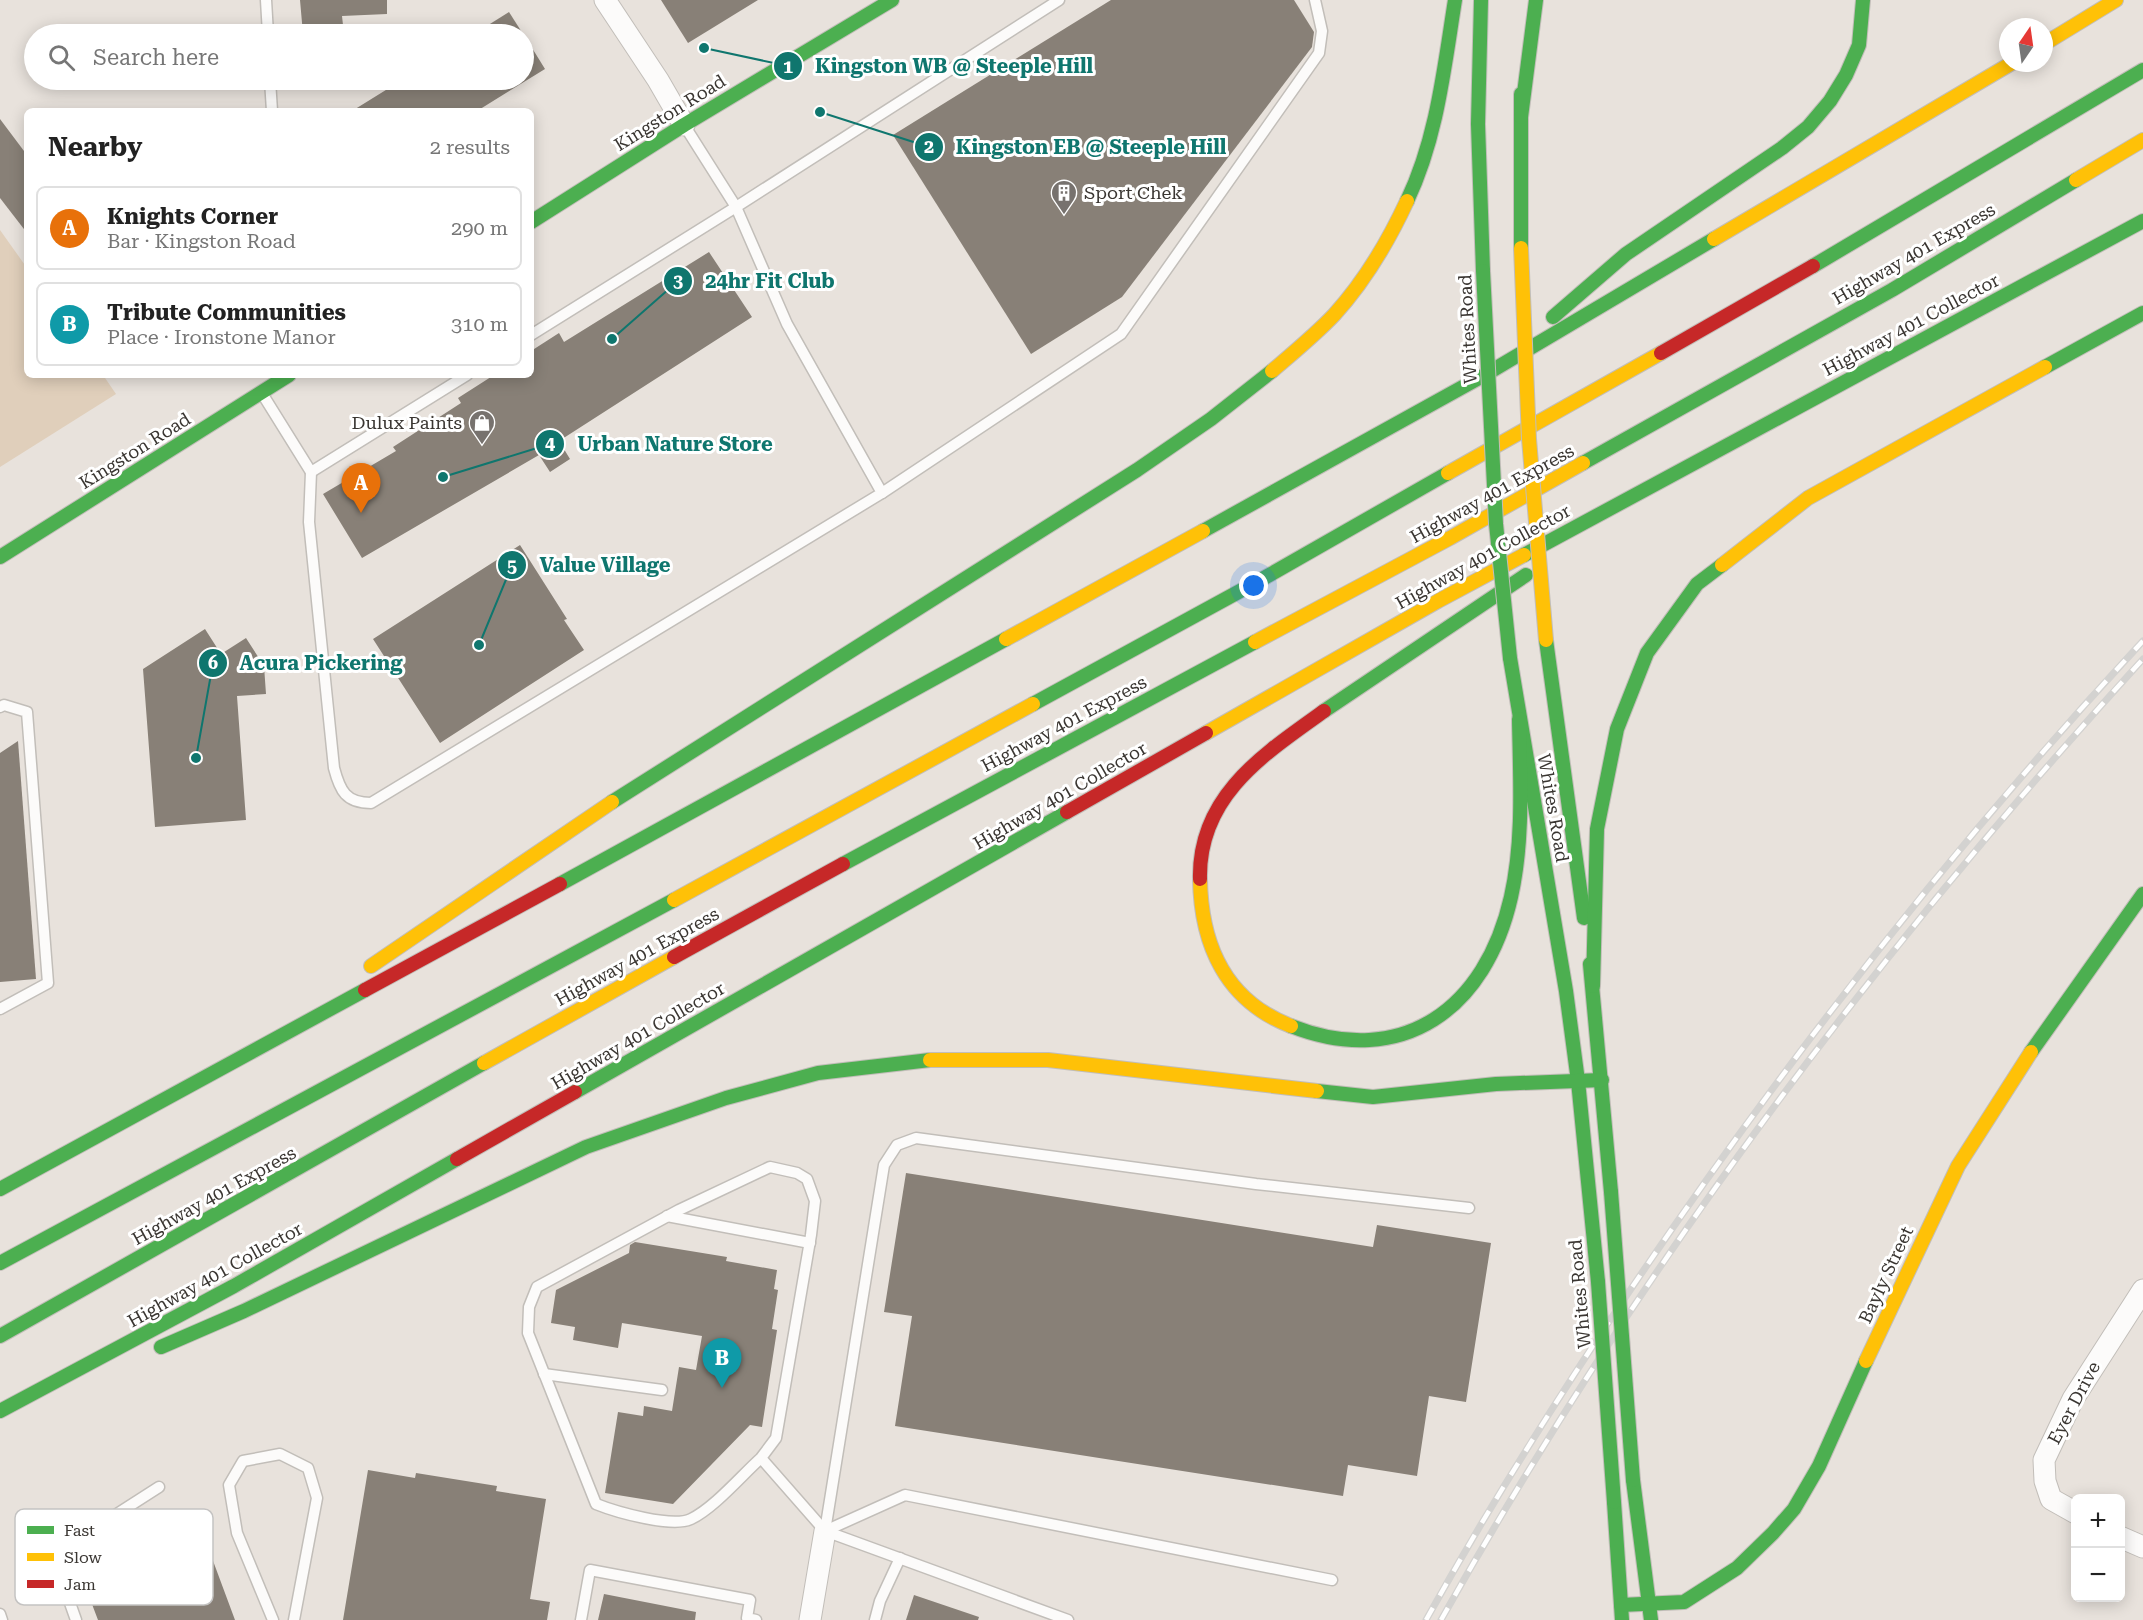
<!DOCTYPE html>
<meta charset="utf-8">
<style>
:root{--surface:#fff;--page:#f6f6f6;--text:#222;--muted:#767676;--line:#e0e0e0;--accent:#77726e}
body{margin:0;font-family:"Roboto Serif",serif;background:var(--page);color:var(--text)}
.controls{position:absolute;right:18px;bottom:18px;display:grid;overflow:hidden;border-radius:9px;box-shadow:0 3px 15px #0003}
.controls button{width:54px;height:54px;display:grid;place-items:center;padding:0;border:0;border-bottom:2px solid var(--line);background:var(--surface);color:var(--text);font:30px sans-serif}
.compass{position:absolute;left:1999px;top:18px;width:54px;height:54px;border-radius:50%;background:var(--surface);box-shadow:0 3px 15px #0003;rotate:13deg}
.you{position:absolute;left:1254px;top:586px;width:21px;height:21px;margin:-15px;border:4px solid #fff;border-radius:50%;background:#1a73e8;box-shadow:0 0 0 9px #1a73e833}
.badge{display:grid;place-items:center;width:39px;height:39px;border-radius:50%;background:var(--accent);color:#fff;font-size:20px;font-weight:700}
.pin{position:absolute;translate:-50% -50px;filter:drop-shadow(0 2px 3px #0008)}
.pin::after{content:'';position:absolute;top:32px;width:21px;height:18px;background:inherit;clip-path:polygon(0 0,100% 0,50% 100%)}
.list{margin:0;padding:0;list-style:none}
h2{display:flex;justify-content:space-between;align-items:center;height:78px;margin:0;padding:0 24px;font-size:26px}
h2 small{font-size:20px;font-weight:400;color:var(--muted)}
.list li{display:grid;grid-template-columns:39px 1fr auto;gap:18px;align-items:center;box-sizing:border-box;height:84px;margin:0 12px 12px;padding:0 12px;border:2px solid var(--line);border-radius:9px}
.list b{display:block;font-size:22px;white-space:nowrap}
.list p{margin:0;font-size:20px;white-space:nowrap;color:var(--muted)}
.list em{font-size:20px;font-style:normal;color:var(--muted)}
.icon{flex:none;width:33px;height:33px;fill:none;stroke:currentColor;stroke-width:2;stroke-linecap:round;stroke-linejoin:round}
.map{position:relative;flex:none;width:2143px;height:1620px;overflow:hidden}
.search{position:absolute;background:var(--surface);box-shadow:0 3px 15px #0003;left:24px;top:24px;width:510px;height:66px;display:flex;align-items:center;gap:15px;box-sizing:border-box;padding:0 21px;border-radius:33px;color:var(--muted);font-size:22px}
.panel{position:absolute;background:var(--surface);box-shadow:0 3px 15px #0003;left:24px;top:108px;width:510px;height:270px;border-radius:9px}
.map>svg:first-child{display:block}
</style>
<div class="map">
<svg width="2143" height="1620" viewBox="0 0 2143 1620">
<rect width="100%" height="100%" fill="#e8e2dc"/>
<path fill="#e0cfbb" d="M0,230L27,268V375H103L116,394L0,467Z"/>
<g fill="#888077">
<path d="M300,0H387V14L342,16L344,34H303Z"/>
<path d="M661,0H758L688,43Z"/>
<path d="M1111,0H1294L1314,32L1312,47L1122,297L1031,354L893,135Z"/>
<path d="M509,12L523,34H474Z"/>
<path d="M524,35L545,69L477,111H352L402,80H524Z"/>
<path d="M0,119L27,155V233L0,198Z"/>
<path d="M709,252L752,317L559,441L570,459L550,472L539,455L362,558L323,494L396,451L393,447L461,403L458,398L494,375H531V351L559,333L564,342Z"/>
<path d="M520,545L567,619L564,620L584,650L440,743L373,639Z"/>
<path d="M205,629L221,654L246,638L264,666L266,694L237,696L246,820L155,827L143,669Z"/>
<path d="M18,741L36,979L0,982V753Z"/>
<path d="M906,1173L1373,1247L1377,1225L1491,1243L1466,1402L1429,1396L1417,1476L1348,1465L1343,1496L895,1426L912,1316L884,1312Z"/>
<path d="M635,1242L727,1257L726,1261L777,1270L774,1289L778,1290L772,1329L777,1330L762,1427L750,1425L673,1504L605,1493L618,1412L643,1416L644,1406L672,1411L679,1367L696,1370L702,1336L622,1323L618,1348L573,1340L575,1327L551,1323L556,1290L629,1253L630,1245Z"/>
<path d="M368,1470L415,1478L416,1473L497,1486L496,1491L546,1499L530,1599L550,1602L547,1620H343Z"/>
<path d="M163,1510L169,1525L196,1515L235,1620H98L76,1562L111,1550L104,1532Z"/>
<path d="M604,1594L696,1612L695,1620H598Z"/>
<path d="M914,1595L979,1617L978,1620H906Z"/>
</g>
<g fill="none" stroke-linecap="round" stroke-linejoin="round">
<defs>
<g id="lane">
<path d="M266,0L268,34"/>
<path d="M270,80L272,111"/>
<path d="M531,335L736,207L1059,0"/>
<path d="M263,395L311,472L467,375"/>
<path d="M311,472L309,522L334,768C340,791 346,803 371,803L882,493L787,324L736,207L686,128"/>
<path d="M882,493L1121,334L1319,53L1322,31L1315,0"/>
<path d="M0,707L4,705L27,712L48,983L0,1009"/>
<path d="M667,1216L810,1243"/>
<path d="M544,1374L662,1390"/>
<path d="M761,1458L776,1438L811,1235L815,1201L807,1179L797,1173L770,1167L679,1210L537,1287L529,1307L528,1333L596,1504C616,1512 672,1528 691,1519C714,1508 741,1476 761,1458L825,1531L1068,1620"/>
<path d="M825,1531L884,1165L897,1145L916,1138L1256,1184L1469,1208"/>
<path d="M825,1531L905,1495L1332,1580"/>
<path d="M0,1614L2,1620"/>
<path d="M76,1620L53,1555L159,1487"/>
<path d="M273,1620L237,1533L229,1485L243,1461L280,1454L308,1468L317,1498L294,1620"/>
<path d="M581,1620L590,1570L750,1600L747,1618L756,1620"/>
<path d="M875,1620L880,1601L900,1558"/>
</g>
<g id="street">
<path d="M605,0L658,80L684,125"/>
<path d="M2076,1513L2051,1499L2045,1481L2044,1460L2073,1399L2143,1290"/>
<path d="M2120,1537L2143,1547"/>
<path d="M810,1620L825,1531"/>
</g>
<g id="fast">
<path d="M1481,0L1478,124L1483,271"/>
<path d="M1521,94V248"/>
<path d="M1521,117L1536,0"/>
<path d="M1407,201C1437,138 1444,69 1455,0"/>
<path d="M531,222L684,125L892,0"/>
<path d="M1813,266L2143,70"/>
<path d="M1553,317L1626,254L1782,148L1808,127L1830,101L1846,75L1859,45L1863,0"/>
<path d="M2045,367L2143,313"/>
<path d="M1583,463L1892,290L2076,180"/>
<path d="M1203,531L1488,373L1714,239"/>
<path d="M1524,555L2143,221"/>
<path d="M0,557L289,375"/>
<path d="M1546,640L1584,918"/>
<path d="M1510,658L1566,991L1578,1081L1598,1282"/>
<path d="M1033,704L1264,578L1448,473"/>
<path d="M1324,711L1526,575"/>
<path d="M612,802L1137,470L1211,419L1272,371"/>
<path d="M843,864L1255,642"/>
<path d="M560,884L1006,639"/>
<path d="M1590,964L1611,1192"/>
<path d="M1593,986L1597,829L1617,729L1647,653L1697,584L1722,565"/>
<path d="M1291,1026C1403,1070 1486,1008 1511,897C1524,839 1520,778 1519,719"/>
<path d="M2031,1052L2143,894"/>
<path d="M1317,1091L1373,1097L1496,1084L1602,1080"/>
<path d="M575,1092L1067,812"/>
<path d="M0,1189L365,990"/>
<path d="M0,1263L674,900"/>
<path d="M0,1336L484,1063"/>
<path d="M161,1347L244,1311L586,1147L726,1098L818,1073L930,1060"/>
<path d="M0,1411L234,1286L457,1159"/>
<path d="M1633,1480L1651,1620"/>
<path d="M1614,1502L1622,1620"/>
<path d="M1621,1605L1684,1602L1737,1568L1773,1533L1794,1509L1819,1466L1866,1361"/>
</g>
<g id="slow">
<path d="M2044,44L2116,0"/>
<path d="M2076,180L2143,140"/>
<path d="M1714,239L2012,63"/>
<path d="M1272,371C1293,353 1315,335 1334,315C1364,282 1388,242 1407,201"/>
<path d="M1448,473L1661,353"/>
<path d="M1722,565L1808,498L2045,367"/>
<path d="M1006,639L1203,531"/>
<path d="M1255,642L1450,538L1583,463"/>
<path d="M1206,733L1438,601L1524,555"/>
<path d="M1200,879C1201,945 1226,1001 1291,1026"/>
<path d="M674,900L1033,704"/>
<path d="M371,966L612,802"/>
<path d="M930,1060H1048L1317,1091"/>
<path d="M484,1063L674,957"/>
<path d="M1866,1361L1958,1166L2031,1052"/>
</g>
<g id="jam">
<path d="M1661,353L1813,266"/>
<path d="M1067,812L1206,733"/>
<path d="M1200,879C1198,796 1264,754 1324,711"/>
<path d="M674,957L843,864"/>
<path d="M365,990L560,884"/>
<path d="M457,1159L575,1092"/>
</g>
</defs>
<use href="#lane" stroke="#c2beb9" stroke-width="13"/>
<use href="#street" stroke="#c2beb9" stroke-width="23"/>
<use href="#fast" stroke="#c2beb9" stroke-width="16"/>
<use href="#slow" stroke="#c2beb9" stroke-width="16"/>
<use href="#jam" stroke="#c2beb9" stroke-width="16"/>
<use href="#lane" stroke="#fcfbfa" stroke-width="10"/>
<use href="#street" stroke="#fcfbfa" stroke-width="21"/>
<use href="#fast" stroke="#4caf50" stroke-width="14"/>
<use href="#slow" stroke="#ffc107" stroke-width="14"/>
<use href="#jam" stroke="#c62828" stroke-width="14"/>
<defs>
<g id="rail">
<path d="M1426,1620C1510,1469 1605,1323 1705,1182C1839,993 1985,811 2143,641"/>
<path d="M1441,1620C1635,1274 1876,952 2143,659"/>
</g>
</defs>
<use href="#rail" stroke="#d3d2d0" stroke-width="7"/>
<use href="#rail" stroke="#fff" stroke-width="4.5" stroke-dasharray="14" stroke-linecap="butt"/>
<defs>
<g id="fast-bridge">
<path d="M1483,271L1496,524L1510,658"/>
<path d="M1611,1192L1633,1480"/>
<path d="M1598,1282L1614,1502"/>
</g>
<path id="slow-bridge" d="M1521,248L1529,439L1546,640"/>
</defs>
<use href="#fast-bridge" stroke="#c2beb9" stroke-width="16" stroke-linecap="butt"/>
<use href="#slow-bridge" stroke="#c2beb9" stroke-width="16" stroke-linecap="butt"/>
<use href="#fast-bridge" stroke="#4caf50" stroke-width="14"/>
<use href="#slow-bridge" stroke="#ffc107" stroke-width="14"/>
</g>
<defs>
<symbol id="building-pin" viewBox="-11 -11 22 30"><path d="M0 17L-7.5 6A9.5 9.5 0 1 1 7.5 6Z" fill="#77726e" stroke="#fff"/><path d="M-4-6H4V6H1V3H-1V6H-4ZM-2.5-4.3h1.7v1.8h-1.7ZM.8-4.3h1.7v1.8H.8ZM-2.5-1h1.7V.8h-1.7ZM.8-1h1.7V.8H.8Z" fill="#fff"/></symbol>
<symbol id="shop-pin" viewBox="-11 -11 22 30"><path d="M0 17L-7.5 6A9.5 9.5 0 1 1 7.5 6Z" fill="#77726e" stroke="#fff"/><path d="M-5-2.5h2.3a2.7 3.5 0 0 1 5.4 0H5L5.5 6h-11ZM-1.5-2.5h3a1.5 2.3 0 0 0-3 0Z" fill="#fff"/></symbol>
</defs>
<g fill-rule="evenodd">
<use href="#building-pin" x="1049" y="178" width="30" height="40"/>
<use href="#shop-pin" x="467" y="408" width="30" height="40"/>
</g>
<g text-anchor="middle" stroke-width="6" stroke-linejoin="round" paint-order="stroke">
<g font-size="18" fill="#3a3632" stroke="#fff">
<text transform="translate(670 113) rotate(-32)" y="6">Kingston Road</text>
<text transform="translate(1914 254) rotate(-30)" y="6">Highway 401 Express</text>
<text transform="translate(1911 325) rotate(-28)" y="6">Highway 401 Collector</text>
<text transform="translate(1468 329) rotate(-93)" y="6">Whites Road</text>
<text transform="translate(135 451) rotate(-32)" y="6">Kingston Road</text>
<text transform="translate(1492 494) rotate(-29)" y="6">Highway 401 Express</text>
<text transform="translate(1483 557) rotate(-29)" y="6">Highway 401 Collector</text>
<text transform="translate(1064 724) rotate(-28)" y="6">Highway 401 Express</text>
<text transform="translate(1060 796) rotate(-30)" y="6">Highway 401 Collector</text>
<text transform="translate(1553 808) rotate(80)" y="6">Whites Road</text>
<text transform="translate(637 957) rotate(-29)" y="6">Highway 401 Express</text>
<text transform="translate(638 1036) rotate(-30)" y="6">Highway 401 Collector</text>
<text transform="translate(214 1196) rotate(-29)" y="6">Highway 401 Express</text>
<text transform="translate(215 1275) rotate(-29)" y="6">Highway 401 Collector</text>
<text transform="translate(1886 1275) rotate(-65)" y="6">Bayly Street</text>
<text transform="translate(1580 1294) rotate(-95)" y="6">Whites Road</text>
<text transform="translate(2074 1403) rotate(-62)" y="6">Eyer Drive</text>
</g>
<g font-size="18" fill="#3a3632" stroke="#fff" text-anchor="start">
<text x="1084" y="199">Sport Chek</text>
<text x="462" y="429" text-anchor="end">Dulux Paints</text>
</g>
</g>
<rect x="15" y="1509" width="198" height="96" rx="9" fill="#fff" stroke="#c4c3c2" stroke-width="1.5"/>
<rect x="27" y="1526" width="27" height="8" fill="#4caf50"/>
<rect x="27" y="1553" width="27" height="8" fill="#ffc107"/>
<rect x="27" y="1580" width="27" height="8" fill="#c62828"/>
<g font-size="16" fill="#3a3632">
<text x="64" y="1536">Fast</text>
<text x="64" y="1563">Slow</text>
<text x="64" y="1590">Jam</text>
</g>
<path fill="none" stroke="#0f766e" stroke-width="2" d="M704 48L788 66M820 112L929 147M612 339L678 281M443 477L550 444M479 645L512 565M196 758L213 663"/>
<g fill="#0f766e" stroke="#fff" stroke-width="2">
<circle cx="704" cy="48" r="6"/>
<circle cx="820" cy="112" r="6"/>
<circle cx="612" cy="339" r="6"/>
<circle cx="443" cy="477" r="6"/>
<circle cx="479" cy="645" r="6"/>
<circle cx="196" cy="758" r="6"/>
<circle cx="788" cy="66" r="15"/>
<circle cx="929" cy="147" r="15"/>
<circle cx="678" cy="281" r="15"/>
<circle cx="550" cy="444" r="15"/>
<circle cx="512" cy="565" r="15"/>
<circle cx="213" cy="663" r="15"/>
</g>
<g font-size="18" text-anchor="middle" font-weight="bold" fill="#fff">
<text x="788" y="73">1</text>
<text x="929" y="153">2</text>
<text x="678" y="287">3</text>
<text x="550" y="450">4</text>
<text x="512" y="572">5</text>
<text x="213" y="669">6</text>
</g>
<g font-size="20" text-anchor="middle" font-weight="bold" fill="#0f766e" stroke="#fff" stroke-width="6" stroke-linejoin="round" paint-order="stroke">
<text x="954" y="73">Kingston WB @ Steeple Hill</text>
<text x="1091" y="154">Kingston EB @ Steeple Hill</text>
<text x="770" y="288">24hr Fit Club</text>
<text x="675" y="451">Urban Nature Store</text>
<text x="605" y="572">Value Village</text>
<text x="321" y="670">Acura Pickering</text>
</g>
</svg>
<div class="controls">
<button>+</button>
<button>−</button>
</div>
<svg class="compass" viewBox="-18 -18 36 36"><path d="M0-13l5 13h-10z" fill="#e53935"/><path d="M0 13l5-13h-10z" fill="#767676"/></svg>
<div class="you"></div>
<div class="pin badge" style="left:361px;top:513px;background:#e8710a">A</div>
<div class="pin badge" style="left:722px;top:1388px;background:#0f9aa8">B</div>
<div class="search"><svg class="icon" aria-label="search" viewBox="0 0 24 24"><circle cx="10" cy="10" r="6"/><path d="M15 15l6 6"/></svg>Search here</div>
<section class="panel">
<h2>Nearby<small>2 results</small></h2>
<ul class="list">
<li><span class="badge" style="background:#e8710a">A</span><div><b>Knights Corner</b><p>Bar · Kingston Road</p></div><em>290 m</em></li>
<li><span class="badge" style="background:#0f9aa8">B</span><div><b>Tribute Communities</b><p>Place · Ironstone Manor</p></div><em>310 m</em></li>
</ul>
</section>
</div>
